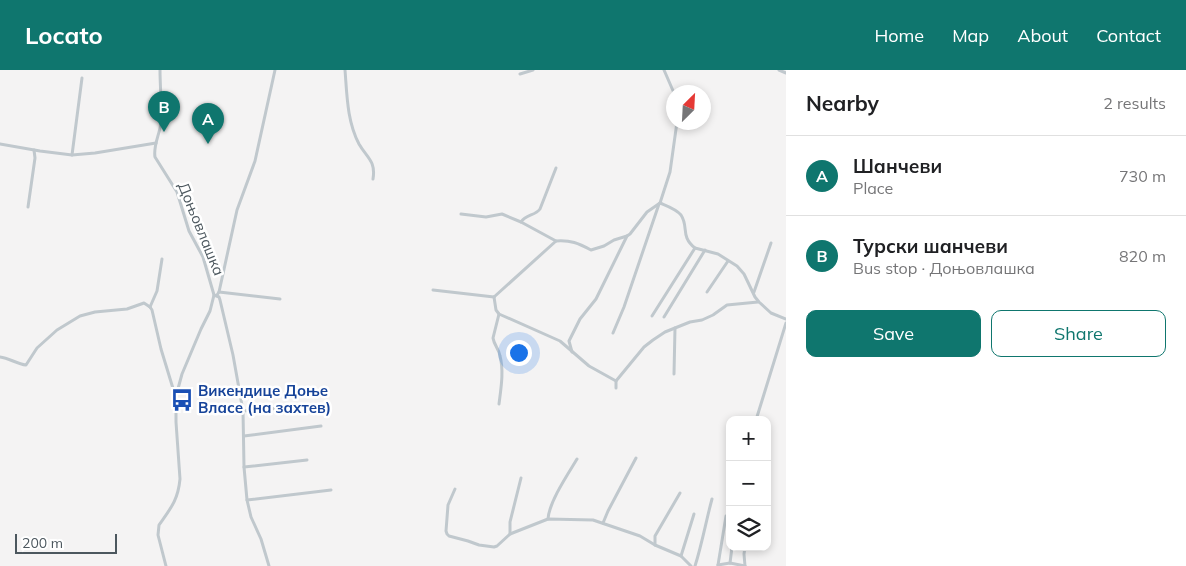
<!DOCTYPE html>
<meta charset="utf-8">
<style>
:root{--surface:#fff;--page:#f6f6f6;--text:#202124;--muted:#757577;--line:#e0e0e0;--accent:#0f766e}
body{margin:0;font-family:Mulish,sans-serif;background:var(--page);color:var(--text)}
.controls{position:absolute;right:15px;bottom:15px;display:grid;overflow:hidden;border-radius:10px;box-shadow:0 2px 8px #0003}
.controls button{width:45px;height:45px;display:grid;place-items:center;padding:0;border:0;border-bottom:1px solid var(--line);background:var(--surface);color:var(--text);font:25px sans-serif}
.compass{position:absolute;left:666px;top:15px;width:45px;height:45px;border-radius:50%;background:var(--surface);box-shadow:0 2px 8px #0003;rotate:24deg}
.scale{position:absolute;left:15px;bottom:12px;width:102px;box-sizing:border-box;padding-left:5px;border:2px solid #4c575e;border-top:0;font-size:14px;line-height:18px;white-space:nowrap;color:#4c575e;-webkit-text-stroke:4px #fff;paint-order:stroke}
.you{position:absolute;left:518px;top:282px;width:18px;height:18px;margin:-12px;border:4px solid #fff;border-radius:50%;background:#1a73e8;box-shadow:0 0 0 8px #1a73e833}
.badge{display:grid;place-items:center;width:32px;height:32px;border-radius:50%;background:var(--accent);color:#fff;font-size:16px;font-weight:700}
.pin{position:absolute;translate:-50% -41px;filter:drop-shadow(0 1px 2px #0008)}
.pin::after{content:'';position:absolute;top:26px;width:18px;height:15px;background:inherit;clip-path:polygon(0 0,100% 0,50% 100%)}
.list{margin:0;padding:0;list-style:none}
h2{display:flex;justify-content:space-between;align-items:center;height:65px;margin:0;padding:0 20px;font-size:21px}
h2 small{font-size:16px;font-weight:400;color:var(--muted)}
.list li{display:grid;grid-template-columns:32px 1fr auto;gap:15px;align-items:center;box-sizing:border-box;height:80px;padding:0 20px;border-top:1px solid var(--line)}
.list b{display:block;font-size:19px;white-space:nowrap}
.list p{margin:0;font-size:16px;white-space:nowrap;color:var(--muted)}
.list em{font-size:16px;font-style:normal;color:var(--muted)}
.actions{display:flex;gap:10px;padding:15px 20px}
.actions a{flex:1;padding:11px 0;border:1px solid var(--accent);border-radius:10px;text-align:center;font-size:18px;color:var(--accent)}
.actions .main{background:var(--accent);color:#fff}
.icon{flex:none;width:28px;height:28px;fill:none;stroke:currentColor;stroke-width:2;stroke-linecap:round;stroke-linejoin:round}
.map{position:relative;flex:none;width:786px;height:496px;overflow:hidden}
header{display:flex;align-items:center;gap:30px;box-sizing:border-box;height:70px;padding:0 25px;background:var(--accent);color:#fff}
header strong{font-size:24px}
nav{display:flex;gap:28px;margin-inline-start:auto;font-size:18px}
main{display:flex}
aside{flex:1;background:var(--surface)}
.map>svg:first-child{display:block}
</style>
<header>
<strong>Locato</strong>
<nav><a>Home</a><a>Map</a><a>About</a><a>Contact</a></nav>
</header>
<main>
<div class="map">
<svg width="786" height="496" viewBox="0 0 786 496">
<rect width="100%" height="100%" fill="#f4f3f3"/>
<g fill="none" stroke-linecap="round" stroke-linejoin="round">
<g stroke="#c0c8cd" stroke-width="3">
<path d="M160,0C160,17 162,35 161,52C160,64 153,75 155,87L177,122L189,161L203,187L214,225L210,241L201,259L182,304L176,326V352L180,409C178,430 171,438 159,455L158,465L166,496"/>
<path d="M345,0C347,25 347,51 359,74C367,88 376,91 373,109"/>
<path d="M664,0L674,23"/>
<path d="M779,0L786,3"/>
<path d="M520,4L533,0"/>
<path d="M0,74L40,81L72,85L95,83L156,73"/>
<path d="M72,85L82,8"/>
<path d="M660,133C667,136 676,139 681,145C689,157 680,166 695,178L718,184L737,196L744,204L755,227L759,232L771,243L786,249"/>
<path d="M660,133L670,102L677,52"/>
<path d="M28,137L35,88L34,80"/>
<path d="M461,144L486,147L502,144L521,152L556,171"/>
<path d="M521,152C526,144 535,146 540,139L556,98"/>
<path d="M433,220L494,227"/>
<path d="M219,222L280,229"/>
<path d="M707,222L728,191"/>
<path d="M754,222L771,173"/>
<path d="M214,225L219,227L220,230L233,285L243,341L244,397L247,430L251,447L261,469L269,496"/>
<path d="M217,225L219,222L237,140L255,91L275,0"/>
<path d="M494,227L496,240L499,244L560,271L589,296L616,311V318"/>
<path d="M494,227L556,171C571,170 578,173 591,180L604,176L614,170L627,166"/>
<path d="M150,237L152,240L161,279L175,325"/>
<path d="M150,237L157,221L162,189"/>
<path d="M499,244L493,268C494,275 499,279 500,286C504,301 501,318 499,334"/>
<path d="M652,246L695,178"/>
<path d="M664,247L705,180"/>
<path d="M613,263L624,237L659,134"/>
<path d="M572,282L569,271L580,249L596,229L627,166L630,164L647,142L660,133"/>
<path d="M0,287C9,288 17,294 26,295L37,278L57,260L80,246L95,242L127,239L144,233L150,237"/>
<path d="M674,304L675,258"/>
<path d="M616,311L644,277L653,270L665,262L690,252L702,250L713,245L727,235L758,232"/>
<path d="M243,341L307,336"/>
<path d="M756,350L786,253"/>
<path d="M244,366L321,356"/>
<path d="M244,397L307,390"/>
<path d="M455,419L448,435L446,461L447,464L449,466L468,471L479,475L494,477L497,476L510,464L548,449L593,450L640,466L655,475L681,486L691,496"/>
<path d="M247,430L331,420"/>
<path d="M548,449C549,432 568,404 577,389"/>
<path d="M603,453L608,441L636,388"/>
<path d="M510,464V452L521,408"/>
<path d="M655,475V466L680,423"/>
<path d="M681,486L694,444"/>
<path d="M730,493L732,477"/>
<path d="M718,495L726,446"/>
<path d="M718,495L730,493L745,496"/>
<path d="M695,496C702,474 706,451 712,429"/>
<path d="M745,496L744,484L745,477"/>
</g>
</g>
<defs>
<symbol id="bus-bare" viewBox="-9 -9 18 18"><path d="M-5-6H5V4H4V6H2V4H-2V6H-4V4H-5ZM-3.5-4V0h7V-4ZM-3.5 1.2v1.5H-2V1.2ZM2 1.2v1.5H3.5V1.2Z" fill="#1a4fb4" stroke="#fff" stroke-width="2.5" paint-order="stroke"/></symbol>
</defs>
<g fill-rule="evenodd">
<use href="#bus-bare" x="166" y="314" width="32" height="32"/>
</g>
<g text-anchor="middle" stroke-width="5" stroke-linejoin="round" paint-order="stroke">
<g font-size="15" fill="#4c575e" stroke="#fff">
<text transform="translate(201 159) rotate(68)" y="5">Доњовлашка</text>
</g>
<g font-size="15" font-weight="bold" fill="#164399" stroke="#fff" text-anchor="start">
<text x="198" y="326">Викендице Доње<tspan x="198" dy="17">Власе (на захтев)</tspan></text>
</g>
</g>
</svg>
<div class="controls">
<button>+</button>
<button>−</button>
<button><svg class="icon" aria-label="layers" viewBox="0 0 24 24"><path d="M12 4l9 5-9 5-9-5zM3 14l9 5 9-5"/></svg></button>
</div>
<svg class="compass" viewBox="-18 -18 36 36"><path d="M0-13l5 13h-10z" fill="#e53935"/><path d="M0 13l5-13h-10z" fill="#757577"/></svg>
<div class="scale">200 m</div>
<div class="you"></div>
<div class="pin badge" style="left:208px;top:74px">A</div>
<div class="pin badge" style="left:164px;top:62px">B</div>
</div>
<aside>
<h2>Nearby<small>2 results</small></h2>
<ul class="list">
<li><span class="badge">A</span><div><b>Шанчеви</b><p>Place</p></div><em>730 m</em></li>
<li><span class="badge">B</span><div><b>Турски шанчеви</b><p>Bus stop · Доњовлашка</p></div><em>820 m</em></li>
</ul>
<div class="actions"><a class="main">Save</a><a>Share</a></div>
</aside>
</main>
